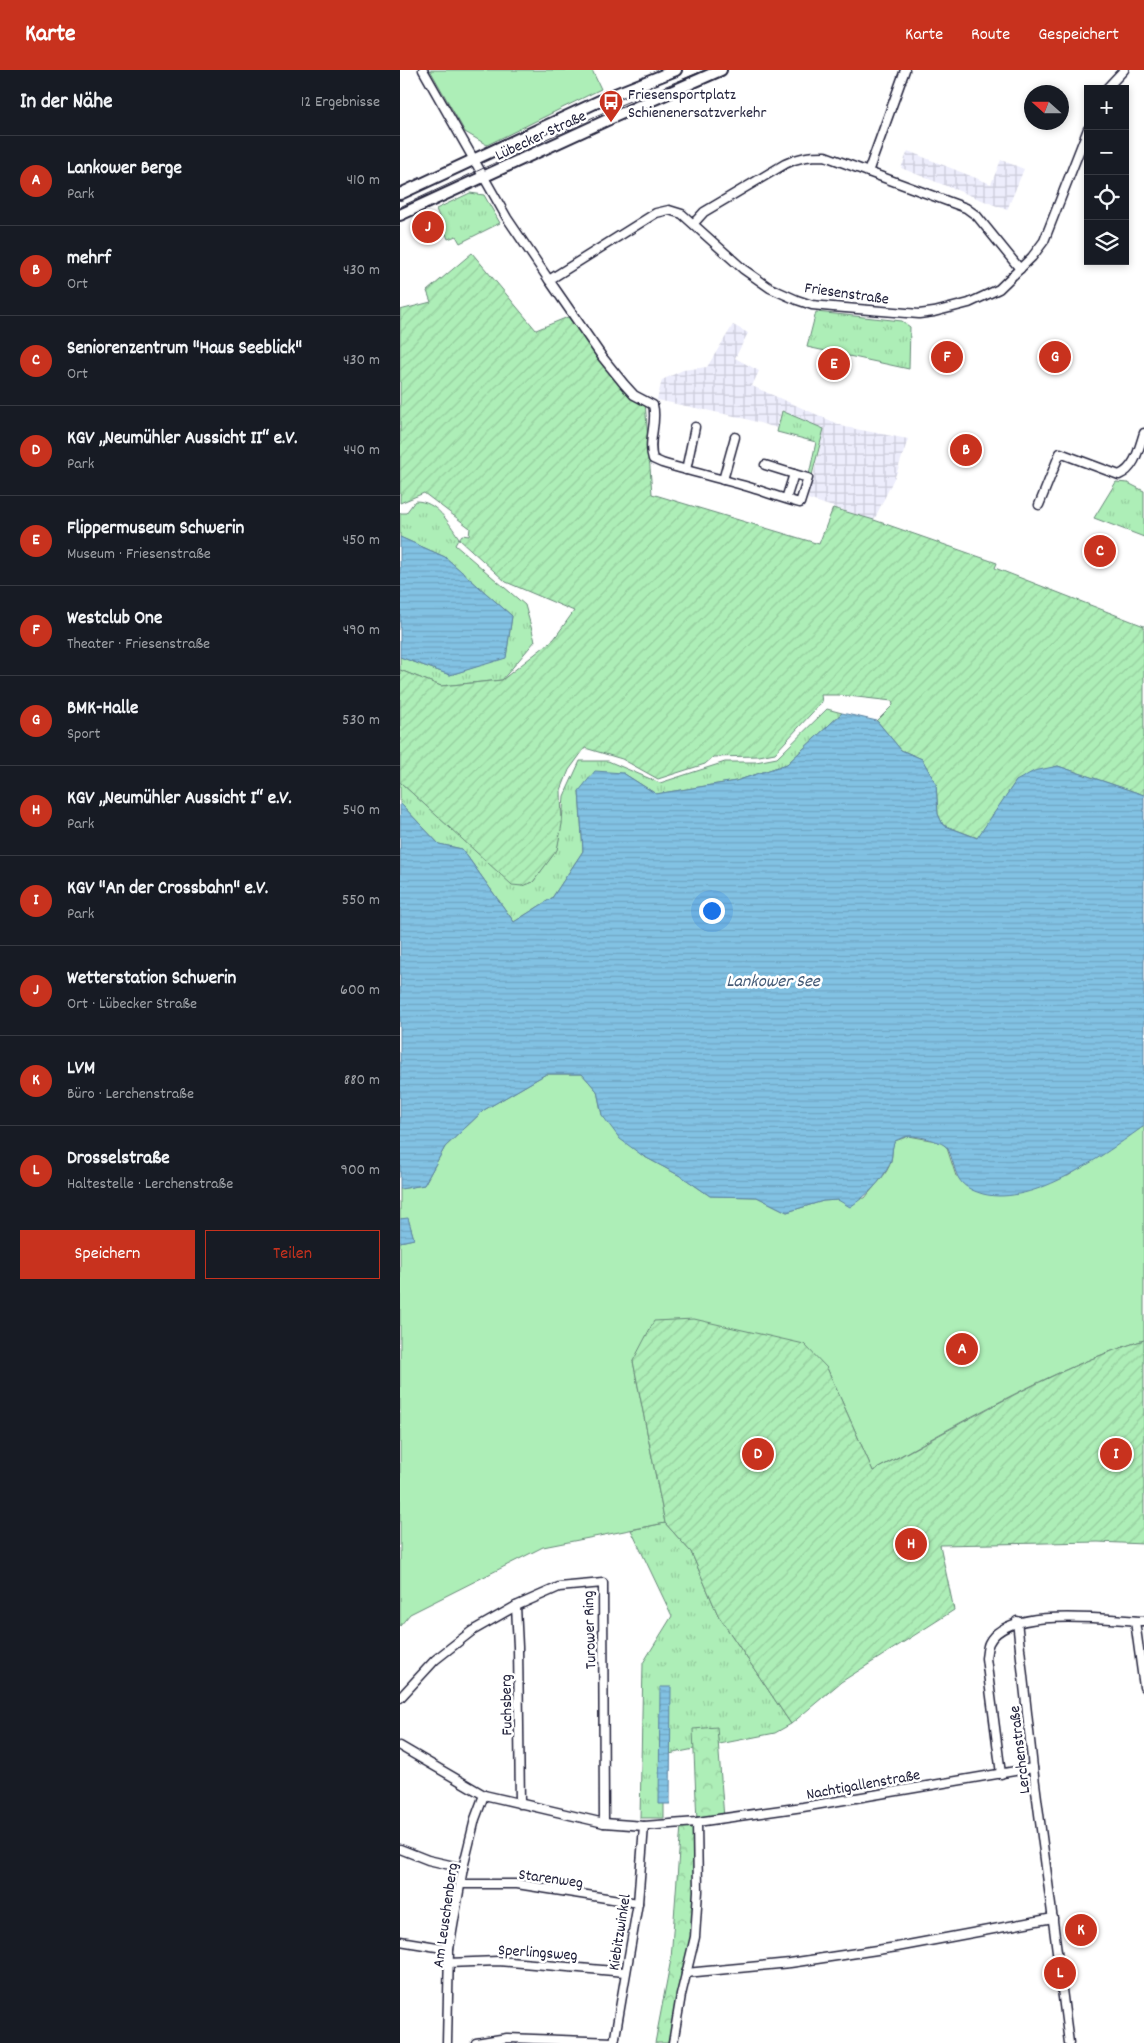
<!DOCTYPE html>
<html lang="de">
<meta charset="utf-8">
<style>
:root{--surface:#171b24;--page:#242831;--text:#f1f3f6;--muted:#9ea1a6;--line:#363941;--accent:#c8321e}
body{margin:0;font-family:Dekko,sans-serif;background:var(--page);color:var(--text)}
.controls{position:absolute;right:15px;top:15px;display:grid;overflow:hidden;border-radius:0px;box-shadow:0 2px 8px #0003}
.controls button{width:45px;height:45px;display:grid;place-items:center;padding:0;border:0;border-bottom:1px solid var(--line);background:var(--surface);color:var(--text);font:25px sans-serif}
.compass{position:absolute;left:624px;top:15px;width:45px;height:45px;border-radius:50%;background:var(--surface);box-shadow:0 2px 8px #0003;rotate:291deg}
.you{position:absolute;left:311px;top:840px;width:18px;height:18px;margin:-12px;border:4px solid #fff;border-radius:50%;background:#1a73e8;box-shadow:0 0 0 8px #1a73e833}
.badge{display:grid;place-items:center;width:32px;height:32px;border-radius:50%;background:var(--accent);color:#fff;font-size:16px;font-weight:700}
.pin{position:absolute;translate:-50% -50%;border:2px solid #fff;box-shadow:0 1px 5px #0006}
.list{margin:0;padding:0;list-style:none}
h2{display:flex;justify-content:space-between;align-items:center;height:65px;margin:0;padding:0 20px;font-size:21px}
h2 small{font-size:16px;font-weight:400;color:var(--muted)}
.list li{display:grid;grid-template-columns:32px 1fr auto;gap:15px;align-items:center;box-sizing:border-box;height:90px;padding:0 20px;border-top:1px solid var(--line)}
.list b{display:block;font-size:19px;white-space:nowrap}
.list p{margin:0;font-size:16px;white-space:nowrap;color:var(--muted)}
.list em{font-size:16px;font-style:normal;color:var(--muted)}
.actions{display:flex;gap:10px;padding:15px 20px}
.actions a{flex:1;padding:11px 0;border:1px solid var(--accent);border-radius:0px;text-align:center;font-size:18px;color:var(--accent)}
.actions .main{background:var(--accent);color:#fff}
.icon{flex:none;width:28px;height:28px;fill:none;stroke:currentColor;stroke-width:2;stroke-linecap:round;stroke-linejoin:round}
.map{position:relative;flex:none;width:744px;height:1973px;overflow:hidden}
header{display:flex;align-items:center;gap:30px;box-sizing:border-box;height:70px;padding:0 25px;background:var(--accent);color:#fff}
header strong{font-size:24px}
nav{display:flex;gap:28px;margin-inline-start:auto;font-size:18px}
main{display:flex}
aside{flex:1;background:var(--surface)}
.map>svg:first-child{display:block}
</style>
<header>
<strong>Karte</strong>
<nav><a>Karte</a><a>Route</a><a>Gespeichert</a></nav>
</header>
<main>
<aside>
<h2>In der Nähe<small>12 Ergebnisse</small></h2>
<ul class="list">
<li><span class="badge">A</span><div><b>Lankower Berge</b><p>Park</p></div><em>410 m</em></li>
<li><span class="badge">B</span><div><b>mehrf</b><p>Ort</p></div><em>430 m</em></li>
<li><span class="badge">C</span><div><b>Seniorenzentrum &quot;Haus Seeblick&quot;</b><p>Ort</p></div><em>430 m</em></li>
<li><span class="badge">D</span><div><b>KGV „Neumühler Aussicht II“ e.V.</b><p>Park</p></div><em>440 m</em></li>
<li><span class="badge">E</span><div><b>Flippermuseum Schwerin</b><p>Museum · Friesenstraße</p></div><em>450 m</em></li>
<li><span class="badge">F</span><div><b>Westclub One</b><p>Theater · Friesenstraße</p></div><em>490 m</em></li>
<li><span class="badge">G</span><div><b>BMK-Halle</b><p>Sport</p></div><em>530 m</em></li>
<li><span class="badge">H</span><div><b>KGV „Neumühler Aussicht I“ e.V.</b><p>Park</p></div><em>540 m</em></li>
<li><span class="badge">I</span><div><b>KGV &quot;An der Crossbahn&quot; e.V.</b><p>Park</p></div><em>550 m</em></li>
<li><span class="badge">J</span><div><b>Wetterstation Schwerin</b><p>Ort · Lübecker Straße</p></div><em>600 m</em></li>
<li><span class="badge">K</span><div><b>LVM</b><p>Büro · Lerchenstraße</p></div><em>880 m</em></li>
<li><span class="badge">L</span><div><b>Drosselstraße</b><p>Haltestelle · Lerchenstraße</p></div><em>900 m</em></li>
</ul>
<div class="actions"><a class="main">Speichern</a><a>Teilen</a></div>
</aside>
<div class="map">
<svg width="744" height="1973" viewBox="0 0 744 1973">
<defs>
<pattern id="industrial-grid" width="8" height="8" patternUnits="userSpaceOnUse" patternTransform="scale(1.25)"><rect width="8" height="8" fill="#ededfc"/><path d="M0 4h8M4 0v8" fill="none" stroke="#cbcbd9"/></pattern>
<pattern id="grass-tufts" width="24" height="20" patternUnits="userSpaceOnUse" patternTransform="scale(1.25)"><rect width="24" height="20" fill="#adeeb7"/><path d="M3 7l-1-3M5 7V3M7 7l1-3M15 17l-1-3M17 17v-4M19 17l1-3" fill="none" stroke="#95cc9e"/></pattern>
<pattern id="forest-crowns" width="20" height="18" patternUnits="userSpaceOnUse" patternTransform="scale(1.25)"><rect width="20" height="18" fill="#adeeb7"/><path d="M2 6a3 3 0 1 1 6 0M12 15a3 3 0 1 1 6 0" fill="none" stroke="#95cc9e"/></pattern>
<pattern id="garden-furrows" width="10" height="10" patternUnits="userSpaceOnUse" patternTransform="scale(1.25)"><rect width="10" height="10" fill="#adeeb7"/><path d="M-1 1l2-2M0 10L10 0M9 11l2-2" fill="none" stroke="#95cc9e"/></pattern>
<pattern id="water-rules" width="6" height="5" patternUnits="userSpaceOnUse" patternTransform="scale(1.25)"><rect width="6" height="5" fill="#82c2e3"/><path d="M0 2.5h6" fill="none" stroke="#70a6c4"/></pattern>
</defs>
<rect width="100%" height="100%" fill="#fff"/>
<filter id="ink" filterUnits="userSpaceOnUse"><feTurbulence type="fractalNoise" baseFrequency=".02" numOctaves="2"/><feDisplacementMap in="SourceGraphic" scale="10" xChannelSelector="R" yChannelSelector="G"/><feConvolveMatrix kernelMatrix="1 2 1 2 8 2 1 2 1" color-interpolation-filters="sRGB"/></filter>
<g filter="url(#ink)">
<g fill="url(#industrial-grid)">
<path d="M508,81L591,114L601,90L624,99L607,140L501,98Z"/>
<path d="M333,255L348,263L335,288L359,301L352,316L445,357L508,369L497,402L474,450L408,429L424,360L381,340L377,358L339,347L257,330L262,310L283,300L307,297Z"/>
</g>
<g fill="url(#grass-tufts)" stroke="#688879">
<path d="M70,123L84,125L100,153L60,173L56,166L48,169L36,139Z"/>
<path d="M416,242L502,251L510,257L509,299L407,277Z"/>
<path d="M382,341L424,359L412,405H409L416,372L377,362Z"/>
<path d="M716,412L728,413L744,421V467L694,448Z"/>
<path d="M15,431C37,431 48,452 59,468L55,475L125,535L135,571L102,610L41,616L0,600V587L50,605L106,587L112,546L45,487L0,467V443H6Z"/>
<path d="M427,639L442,643L387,694L336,711L256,724L223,703L179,721L183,781L152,828L114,852L62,779L39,774L0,733V712L112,814L123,816L133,812L157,779L162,752L164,726L180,691H208L260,713L325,692H356L377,688Z"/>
<path d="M265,1453L291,1482L318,1545L391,1654L375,1663L264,1685V1748H240L243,1593L272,1546L231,1460Z"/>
</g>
<path fill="url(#forest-crowns)" stroke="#688879" d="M317,1657L324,1748L297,1753L295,1867L273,1973H255L271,1889L281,1755L297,1752L293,1659Z"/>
<g fill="#adeeb7" stroke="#688879">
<path d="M30,0H192L201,19L87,75L65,62Z"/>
<path d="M146,1004H182L197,1021L202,1045L243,1086L284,1108L310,1126L357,1127L387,1142L423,1131L465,1128C473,1117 488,1104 491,1091C493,1083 491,1078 495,1071L509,1066L541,1072L547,1078L556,1106H668L744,1056V1270C648,1300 561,1353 473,1401L427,1298L233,1291L265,1453L143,1477L10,1544L0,1556V1172L14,1169L8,1149H0V1119L24,1115L45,1077L84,1040Z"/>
</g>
<g fill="url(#garden-furrows)" stroke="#688879">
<path d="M72,183L136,260L168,247L224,314L245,331L252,424L419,474L433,438L474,450L597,493L595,498L744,556V725L658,696L616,711L578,768L543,755L538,744L536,714L522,689L501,680L477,651L493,635L492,631L439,625H421L422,632L375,683L359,686L313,687L305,694L258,709L222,689L185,678L169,700L161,720L162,754L157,780L133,812L122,816L112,815L0,712V600L41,616L102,610L154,569L174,541L106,512L59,469L62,465L69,466L70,458L24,423L0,433V240L31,232L27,221Z"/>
<path d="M294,1249L404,1274L427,1298L473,1401C562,1354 648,1300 744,1270V1474L698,1472L540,1475L554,1540L441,1612L391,1654L318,1545L291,1482L265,1453L233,1291L254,1251Z"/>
</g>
<g fill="url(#water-rules)" stroke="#5c82a0">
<path d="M0,467L45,487L112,546L106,588L50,605L0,587Z"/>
<path d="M442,643L477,651L501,680L522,689L536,714L538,744L543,755L577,768L616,711L634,701L658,696L744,725V1056C705,1084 634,1137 583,1124C552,1115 558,1101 548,1079C544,1071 518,1066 510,1066C505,1066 499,1069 495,1071C491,1078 493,1086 490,1093C482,1112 466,1126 450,1137L438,1130L423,1131L387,1142L357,1127L310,1126L284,1108L243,1086L220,1069L202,1045L197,1021L182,1004H146L84,1040L45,1077L24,1115L0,1119V733L39,774L62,779L114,852L152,828L183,781L179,721L195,701L223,703L256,724L336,711L387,694Z"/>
<path d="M8,1148L14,1169L0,1172V1149Z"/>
<path d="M260,1617H271L270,1734H259Z"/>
</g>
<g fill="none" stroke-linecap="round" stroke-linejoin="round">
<defs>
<g id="street">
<path d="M23,0L107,148L149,210L256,143L269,140L282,144L343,199L370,218L397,230L412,235L433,237L519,244L534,242L569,233L599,219L632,187L644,171L688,59"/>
<path d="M706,19L724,0"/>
<path d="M468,102L505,0"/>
<path d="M294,153L304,142L385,94C399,87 409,86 425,86L566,138L577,146L620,199"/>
<path d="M149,210L203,288L224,314L234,325L253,335C258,352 247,371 253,389L262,393C292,402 322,409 352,418C368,423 384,429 400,433L408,408L394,404L386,429"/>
<path d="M365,395L394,404"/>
<path d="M286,400L295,357"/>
<path d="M323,410L335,367"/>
<path d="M639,435L660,383L719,405C735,399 739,378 744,363"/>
<path d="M116,1536L118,1577L120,1734"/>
<path d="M617,1551L633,1698L669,1973"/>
<path d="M735,1551L744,1617"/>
<path d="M0,1628L35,1590L72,1561L116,1536L159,1517L203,1513L204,1753"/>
<path d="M0,1676L84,1725L204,1753L244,1756L297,1752L403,1737L633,1698"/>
<path d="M601,1704L586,1588C587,1583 587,1577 589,1573C607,1535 709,1550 744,1551"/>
<path d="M0,1779L28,1790L63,1798"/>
<path d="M60,1814H117L238,1833"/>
<path d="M0,1871L49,1879"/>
<path d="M48,1893L98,1891L225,1902"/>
<path d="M286,1903L390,1893L497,1877L653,1848"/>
<path d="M47,1973L49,1879L63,1798L75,1749L84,1725"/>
<path d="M76,1973L107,1968L214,1972"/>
<path d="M214,1973L238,1833L244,1756"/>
<path d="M273,1973L281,1925L295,1867L298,1821L297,1752"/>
</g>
<g id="secondary">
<path d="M0,124L208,27L276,0"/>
<path d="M0,145L216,46L321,0"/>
</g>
</defs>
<use href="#street" stroke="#22223b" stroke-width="11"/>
<use href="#secondary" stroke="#22223b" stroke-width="14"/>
<use href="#street" stroke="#fff" stroke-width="8"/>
<use href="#secondary" stroke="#fff" stroke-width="10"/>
<path stroke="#22223b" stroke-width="1" d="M0,137L213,38L305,0"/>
</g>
</g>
<defs>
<symbol id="bus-pin" viewBox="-11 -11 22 30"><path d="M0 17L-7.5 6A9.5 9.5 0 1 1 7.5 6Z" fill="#c8321e" stroke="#fff"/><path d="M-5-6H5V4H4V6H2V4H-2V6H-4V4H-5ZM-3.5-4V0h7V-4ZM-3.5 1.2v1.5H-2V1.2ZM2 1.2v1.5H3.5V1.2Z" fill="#fff"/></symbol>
</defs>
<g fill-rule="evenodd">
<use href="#bus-pin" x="197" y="18" width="28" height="38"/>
</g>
<g text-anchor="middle" stroke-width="5" stroke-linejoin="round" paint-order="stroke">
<g font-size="16" fill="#22223b" stroke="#fff" text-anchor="start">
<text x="228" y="29">Friesensportplatz<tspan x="228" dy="18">Schienenersatzverkehr</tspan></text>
</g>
<g font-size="16" fill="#22223b" stroke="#fff">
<text transform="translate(140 64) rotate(-25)" y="6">Lübecker Straße</text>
<text transform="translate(447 222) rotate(8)" y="6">Friesenstraße</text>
<text transform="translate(188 1560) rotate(-92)" y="6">Turower Ring</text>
<text transform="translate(105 1635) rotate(-91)" y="6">Fuchsberg</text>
<text transform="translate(618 1680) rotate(-97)" y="6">Lerchenstraße</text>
<text transform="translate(463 1713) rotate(-10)" y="6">Nachtigallenstraße</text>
<text transform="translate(151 1807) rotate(8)" y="6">Starenweg</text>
<text transform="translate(44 1845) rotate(-82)" y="6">Am Leuschenberg</text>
<text transform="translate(218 1862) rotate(-81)" y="6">Kiebitzwinkel</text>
<text transform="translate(138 1881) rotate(4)" y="6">Sperlingsweg</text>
</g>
<g font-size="18" font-style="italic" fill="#445a76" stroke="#fff">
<text x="373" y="916">Lankower See</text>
</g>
</g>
</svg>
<div class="controls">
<button>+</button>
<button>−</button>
<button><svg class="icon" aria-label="locate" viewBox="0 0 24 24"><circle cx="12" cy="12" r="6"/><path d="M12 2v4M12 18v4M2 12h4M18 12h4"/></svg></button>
<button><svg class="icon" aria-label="layers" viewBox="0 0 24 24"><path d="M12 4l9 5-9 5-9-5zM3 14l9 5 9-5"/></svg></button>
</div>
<svg class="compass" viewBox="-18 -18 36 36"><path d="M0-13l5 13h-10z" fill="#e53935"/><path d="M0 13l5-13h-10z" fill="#9ea1a6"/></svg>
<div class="you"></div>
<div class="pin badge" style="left:562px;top:1279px">A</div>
<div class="pin badge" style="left:566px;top:380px">B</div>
<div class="pin badge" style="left:700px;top:481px">C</div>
<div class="pin badge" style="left:358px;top:1384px">D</div>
<div class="pin badge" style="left:434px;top:294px">E</div>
<div class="pin badge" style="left:547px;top:287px">F</div>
<div class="pin badge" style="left:655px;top:287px">G</div>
<div class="pin badge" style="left:511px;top:1474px">H</div>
<div class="pin badge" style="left:716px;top:1384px">I</div>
<div class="pin badge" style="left:28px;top:157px">J</div>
<div class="pin badge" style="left:681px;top:1860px">K</div>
<div class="pin badge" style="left:660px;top:1903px">L</div>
</div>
</main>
